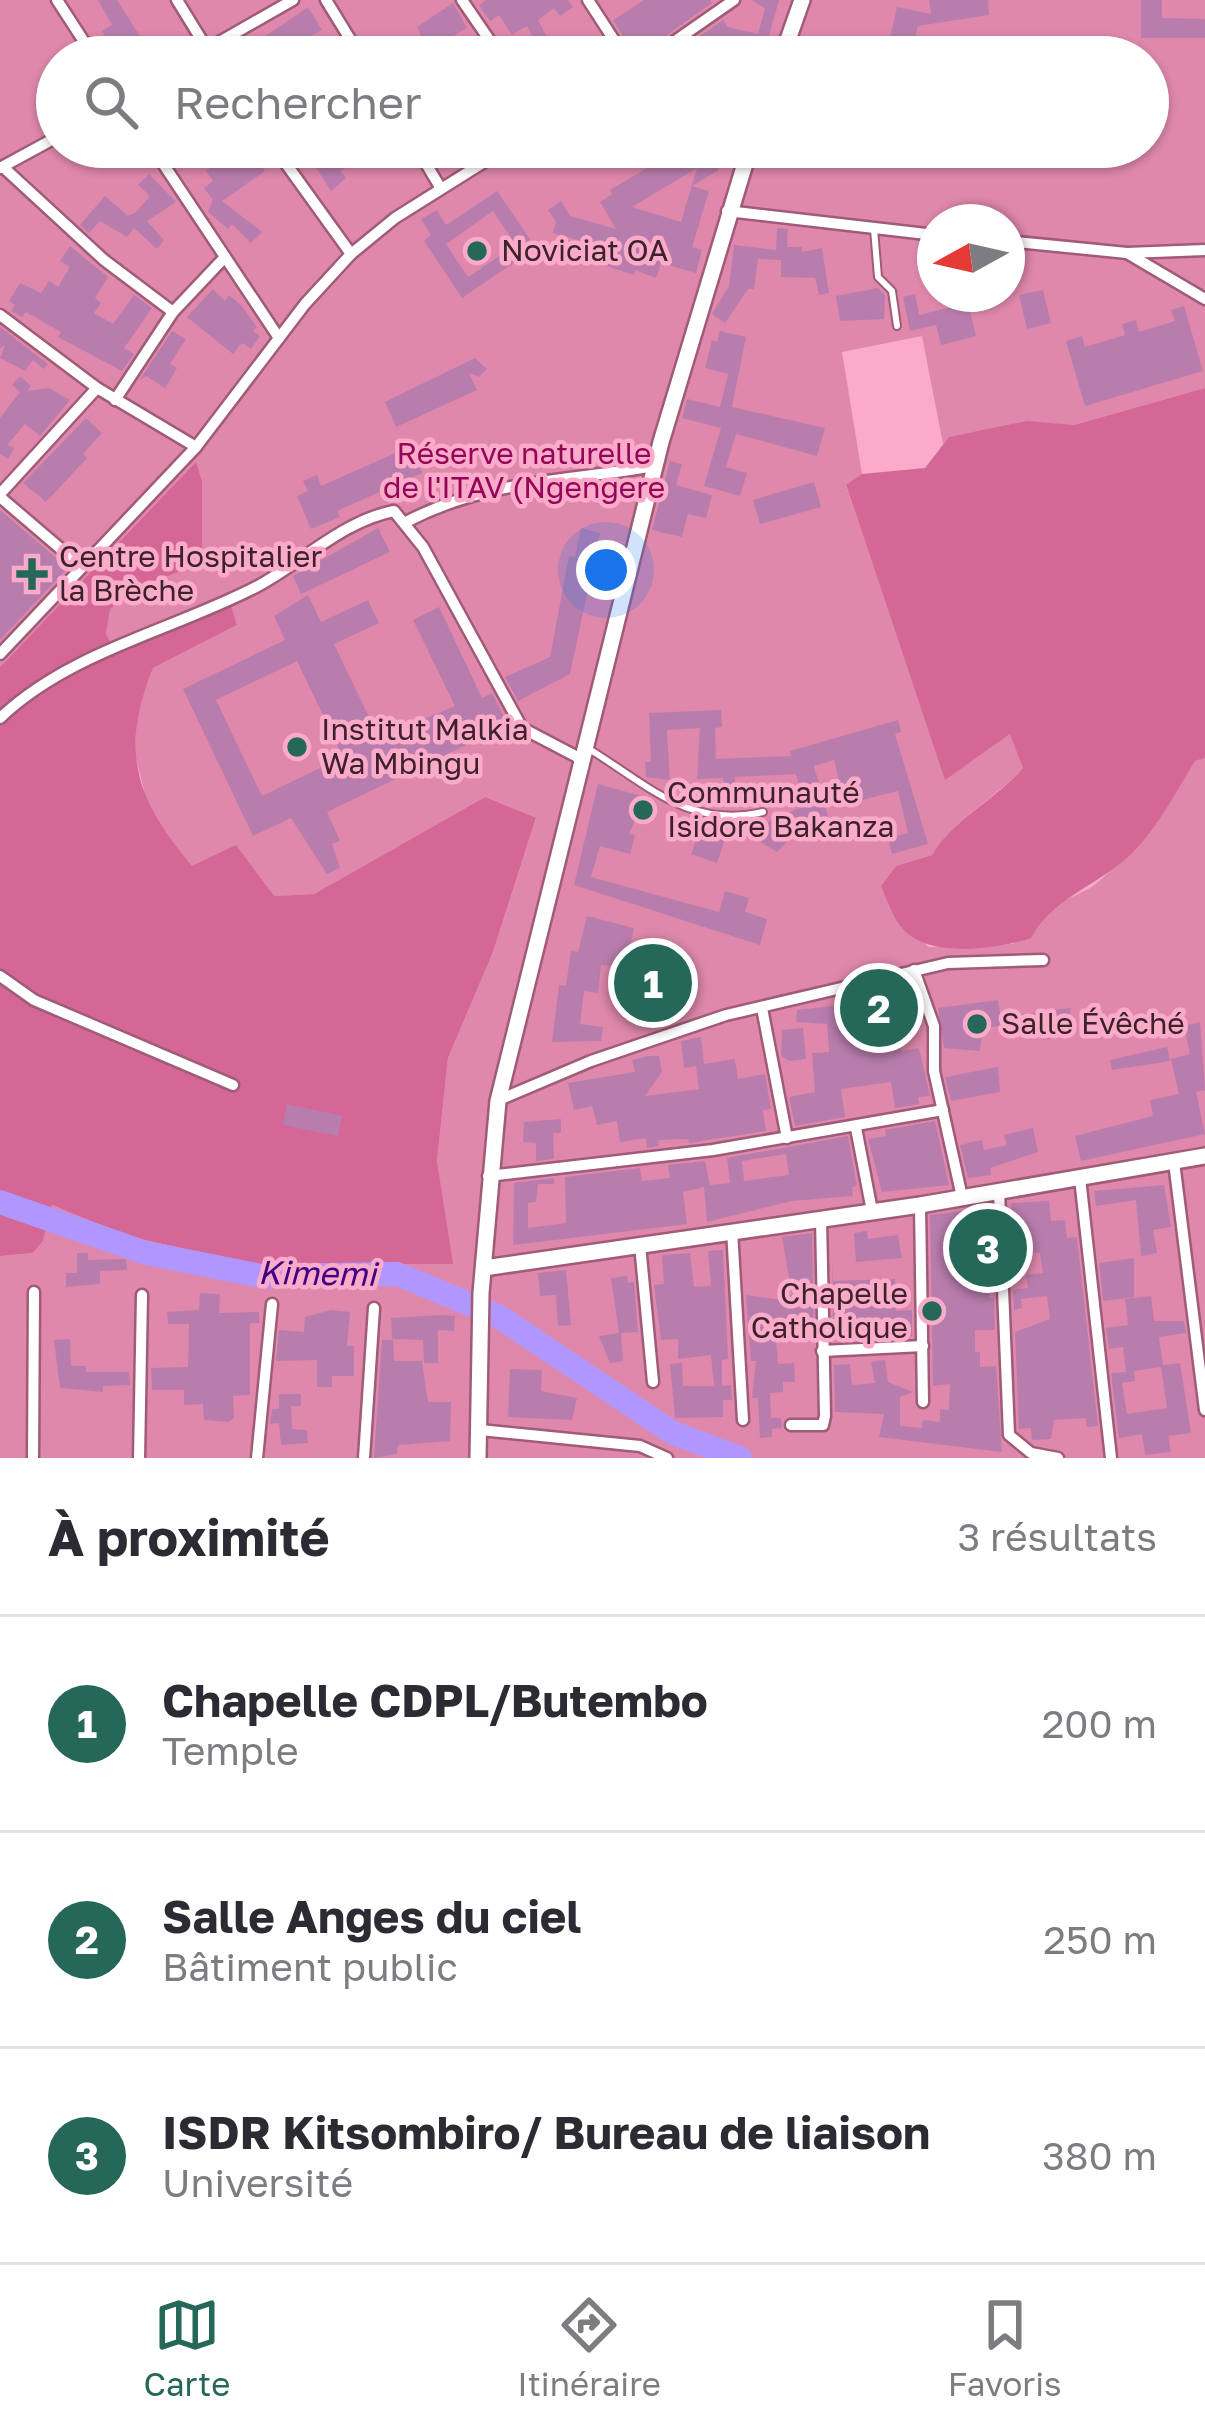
<!DOCTYPE html>
<html lang="fr">
<meta charset="utf-8">
<style>
:root{--surface:#fff;--page:#f2f2f3;--text:#2b2b33;--muted:#7c7c81;--line:#e1e1e2;--accent:#256758}
body{margin:0;font-family:"Golos Text",sans-serif;background:var(--page);color:var(--text)}
.compass{position:absolute;left:917px;top:204px;width:108px;height:108px;border-radius:50%;background:var(--surface);box-shadow:0 3px 9px #0004;rotate:262deg}
.you{position:absolute;left:606px;top:570px;width:42px;height:42px;margin:-30px;border:9px solid #fff;border-radius:50%;background:#1a73e8;box-shadow:0 0 0 18px #1a73e833}
.badge{display:grid;place-items:center;width:78px;height:78px;border-radius:50%;background:var(--accent);color:#fff;font-size:39px;font-weight:700}
.pin{position:absolute;translate:-50% -50%;border:6px solid #fff;box-shadow:0 3px 12px #0006}
.list{margin:0;padding:0;list-style:none}
h2{display:flex;justify-content:space-between;align-items:center;height:156px;margin:0;padding:0 48px;font-size:51px}
h2 small{font-size:39px;font-weight:400;color:var(--muted)}
.list li{display:grid;grid-template-columns:78px 1fr auto;gap:36px;align-items:center;box-sizing:border-box;height:216px;padding:0 48px;border-top:3px solid var(--line)}
.list b{display:block;font-size:45px;white-space:nowrap}
.list p{margin:0;font-size:39px;white-space:nowrap;color:var(--muted)}
.list em{font-size:39px;font-style:normal;color:var(--muted)}
.icon{flex:none;width:66px;height:66px;fill:none;stroke:currentColor;stroke-width:2;stroke-linecap:round;stroke-linejoin:round}
.map{position:relative;flex:none;width:1205px;height:1458px;overflow:hidden}
.search{position:absolute;background:var(--surface);box-shadow:0 3px 9px #0004;left:36px;right:36px;top:36px;height:132px;display:flex;align-items:center;gap:30px;box-sizing:border-box;padding:0 42px;border-radius:66px;color:var(--muted);font-size:45px}
.sheet{height:804px;background:var(--surface)}
nav{display:flex;justify-content:space-around;align-items:center;box-sizing:border-box;height:168px;border-top:3px solid var(--line);background:var(--surface);font-size:33px;color:var(--muted)}
nav a{display:grid;justify-items:center;gap:6px}
nav .on{color:var(--accent)}
.map>svg:first-child{display:block}
</style>
<div class="map">
<svg width="1205" height="1458" viewBox="0 0 1205 1458">
<rect width="100%" height="100%" fill="#f9abc9"/>
<path fill="#df88ab" fill-rule="evenodd" d="M0,0H1205V388L1074,425L1027,422L950,437L943,444L922,336L842,352L862,474L846,486L945,779L1011,733L1023,768C995,799 953,819 932,855L896,866L881,886L928,947L1013,944L1046,910L1092,887L1137,848L1195,761L1205,758V1458H0V1256L33,1253L43,1241L52,1205L127,1236L256,1265L452,1264L437,1161L448,1058L493,952L536,819L485,797L314,894L274,896L192,867L152,819L135,756L137,708L153,668L237,625L231,607L114,652L106,635L109,609L177,570L201,512L196,463L0,667ZM57,57H1148V147H57ZM935,222H1007V294H935Z"/>
<g fill="#d56797">
<path d="M1205,388V758L1195,761C1177,790 1160,823 1137,848C1103,885 1054,895 1031,938C997,949 929,959 903,929C893,919 887,899 881,886L896,866L932,855C953,819 996,800 1023,768L1010,734L945,780L846,485L862,474L925,468L949,437L1027,421L1074,425Z"/>
<path d="M196,462L202,482V563L144,585L110,609L106,634L115,651L231,606L237,625L153,668C119,752 136,799 192,866L236,845L274,896L314,894L485,797L536,818L493,952L448,1058L437,1161L453,1264L256,1265L127,1236L52,1205L43,1241L33,1253L0,1256V667Z"/>
</g>
<g fill="none" stroke-linecap="round" stroke-linejoin="round">
<path stroke="#b196fe" stroke-width="24" d="M0,1202L146,1253L261,1276L397,1274L498,1316L673,1433L740,1458"/>
</g>
<g fill="#b97dad" fill-rule="evenodd">
<path d="M98,0H117L153,57H141L135,46L117,56L102,31L112,25Z"/>
<path d="M486,0H568L573,7L560,16L554,8L538,20L549,41L538,47L527,26L512,35L499,15L490,21L479,5Z"/>
<path d="M644,0H710L712,3L636,57L613,20Z"/>
<path d="M751,0H779L767,43L757,40L752,57H682L702,45L697,38L723,20L728,27L758,34L765,8Z"/>
<path d="M929,0H988L989,15L918,26L913,48L889,42L897,7L931,14Z"/>
<path d="M1141,0H1162V18L1205,19V38H1141Z"/>
<path d="M453,3L467,28L435,46L431,38L424,41L417,27Z"/>
<path d="M308,7L322,30L282,50L278,43L264,51L258,41Z"/>
<path d="M233,147H250L265,171L222,201L262,232L251,243L232,224L228,229L208,212L213,200L204,188L213,181L206,171Z"/>
<path d="M303,147H383L340,171L346,178L331,191Z"/>
<path d="M682,147H705L719,170L692,186L709,191L692,247L702,250L696,273L661,263L656,278L635,270L634,275L603,265L606,248L553,233L556,222L548,210L561,201L570,216L616,229L600,202L612,194L610,190ZM697,168L681,222L632,207Z"/>
<path d="M149,174L176,202L147,221L164,240L157,249L134,228L127,237L100,221L89,233L80,225L105,196L128,216L136,212L150,196L138,185Z"/>
<path d="M497,191L536,248L462,298L424,241L431,235L421,219L437,210L446,225ZM493,211L516,245L468,277L446,244Z"/>
<path d="M777,228L788,229L787,247H802V252L822,248L829,293L819,295L815,278L781,277V260L758,259L754,289H748L725,323L712,314L729,286L734,245L776,250Z"/>
<path d="M70,246L108,277L95,298L101,303L94,313L113,324L134,295L152,308L124,348L134,354L122,371L58,337L61,332L26,312L22,317L11,311L15,305L9,301L20,283L41,293L49,281L58,287L70,267L60,261Z"/>
<path d="M878,288L885,295L884,319L840,321L836,296Z"/>
<path d="M213,289L225,301L229,295L241,305L257,327L253,331L260,336L251,349L242,343L233,354L187,317Z"/>
<path d="M1043,290L1051,323L1027,329L1019,295Z"/>
<path d="M915,294L919,315L968,303L976,336L941,345L936,325L910,331L903,297Z"/>
<path d="M1184,306L1203,371L1085,406L1066,341L1082,336L1085,347L1125,335L1122,324L1136,320L1139,332L1175,321L1171,310Z"/>
<path d="M0,327L48,364L44,369L33,360L25,371L0,358L5,345L0,348Z"/>
<path d="M172,331L186,339L170,364L177,368L165,388L146,376L139,381Z"/>
<path d="M720,331L746,337L732,407L825,428L817,456L736,434L726,467L747,473L740,496L704,486L721,428L682,418L687,399L720,407L728,374L705,368L712,340L717,342Z"/>
<path d="M475,358L487,369L479,377L469,373L477,390L396,427L385,402Z"/>
<path d="M20,376L31,386L27,391L49,388L70,400L40,436L25,424L7,445L14,448L8,459L0,454V418L20,392L12,385Z"/>
<path d="M86,418L102,433L83,454L87,458L46,502L23,483Z"/>
<path d="M411,446L422,473L337,511L340,517L311,529L297,496L308,491L303,481L317,475L321,486Z"/>
<path d="M670,461L682,464L676,485L712,495L706,518L688,514L682,537L652,530Z"/>
<path d="M814,482L821,507L760,524L753,500Z"/>
<path d="M0,510L68,568L0,640Z"/>
<path d="M378,528L390,552L301,594L293,576Z"/>
<path d="M581,528L600,533L570,674L518,701L505,677L550,657L569,556L575,557Z"/>
<path d="M308,595L321,622L368,600L379,623L334,644L379,738L455,706L413,620L439,607L482,698L492,693L508,725L327,812L340,841L332,844L340,868L327,874L291,818L253,836L183,689L285,640L274,616ZM297,661L343,757L262,796L216,700Z"/>
<path d="M721,710L722,727L715,728L716,759L791,756L790,751L898,720L901,732L895,734L928,844L892,854L888,838L908,833L898,791L845,804L834,760L814,766L832,831L790,839L777,852L762,843L758,833L763,824L805,805L796,774L735,777L736,808L724,807L723,778L697,779L700,728L667,730L670,780L646,777L645,762H651L649,713Z"/>
<path d="M598,784L645,797L629,834L635,835L630,854L600,846L591,877L719,912L725,891L749,898L745,912L767,919L760,945L574,885Z"/>
<path d="M703,823L727,832L717,863L691,854Z"/>
<path d="M587,916L634,928L626,962L649,963L655,991L623,989L625,967L601,965L598,993L584,991L580,1024L603,1027L601,1041L552,1042L559,985L566,986L571,951L578,952Z"/>
<path d="M914,998L922,1023L897,1026L901,1051L919,1048L930,1096L918,1097L919,1104L895,1108L891,1082L841,1089L845,1117L795,1126L789,1097L815,1092L812,1053L829,1052L827,1024L796,1022L797,1010L850,1004L849,1024L881,1020L879,1003Z"/>
<path d="M998,1000L1002,1026L983,1028L980,1051L944,1048L938,1008Z"/>
<path d="M1070,1008L1071,1019L1056,1021L1058,1038L1043,1040L1041,1023L1005,1028L1004,1017Z"/>
<path d="M1200,1022L1205,1090L1196,1092L1205,1134L1081,1161L1075,1136L1153,1116L1150,1100L1179,1094L1171,1059L1190,1054L1184,1026Z"/>
<path d="M803,1028L806,1059L790,1061L781,1056L782,1030Z"/>
<path d="M701,1037L704,1064L735,1059L738,1079L765,1074L771,1109L763,1110L766,1131L689,1143L688,1139L658,1140L659,1146L647,1148L646,1138L620,1142L617,1121L597,1125L592,1106L574,1110L568,1083L635,1072L632,1060L648,1056H659L662,1072L645,1096L699,1089L696,1066L684,1068L681,1041Z"/>
<path d="M1167,1047L1170,1061L1112,1070L1110,1060Z"/>
<path d="M998,1067L1000,1092L951,1101L945,1077Z"/>
<path d="M287,1104L342,1116L338,1136L283,1125Z"/>
<path d="M561,1119V1133H553L554,1159L536,1161V1143L523,1142L524,1122Z"/>
<path d="M935,1121L949,1185L882,1192L868,1139L886,1136L885,1130Z"/>
<path d="M1033,1128L1038,1152L990,1168L991,1175L968,1178L960,1145L982,1140L984,1150L1007,1145L1004,1135Z"/>
<path d="M848,1136L857,1186L852,1187L853,1196L791,1201L707,1222L704,1187L683,1192L687,1224L513,1245L514,1183L554,1178V1184H538L536,1202L528,1203V1228L566,1223L565,1177L640,1168L642,1181L670,1178L668,1165L705,1161L710,1185L730,1183L727,1158ZM786,1154L789,1175L744,1181L742,1161Z"/>
<path d="M1164,1185L1171,1227L1153,1230L1157,1253L1141,1256L1136,1200L1096,1206L1094,1191Z"/>
<path d="M1049,1201L1051,1221L1065,1220L1067,1238L1077,1237L1098,1426L1087,1427L1086,1418L1054,1420L1051,1439L1032,1440L1031,1428L1019,1429L1015,1332L1050,1319L1047,1296L1021,1299L1022,1308L1014,1310L1013,1290L1028,1288L1026,1275L1043,1273L1040,1253H1032L1028,1235L1011,1236L1010,1214L1012,1203Z"/>
<path d="M962,1211L963,1219L990,1216L989,1298H994L995,1330H975V1352H980V1367L996,1366L1002,1452L879,1437L884,1414L835,1412L834,1365L850,1364L852,1385L875,1383L871,1362L885,1360L888,1382L913,1392L900,1397V1426L922,1428L923,1420L940,1422V1409L949,1410L950,1384L933,1386L930,1215Z"/>
<path d="M867,1231L868,1239L898,1235L902,1258L856,1262L854,1233Z"/>
<path d="M812,1233L814,1336L776,1338L778,1364L794,1363L795,1382H783V1392L770,1393L771,1418H781L782,1428L772,1429V1437L760,1438L758,1398H752L756,1361H751L746,1295L783,1300V1295H792L782,1237Z"/>
<path d="M723,1250L728,1359L722,1360V1386L731,1385L732,1400H723V1417L675,1418L670,1364L682,1363L683,1386H714L711,1355L678,1359V1339L661,1340L654,1285L664,1284L662,1255L690,1253L694,1287L711,1286L708,1251Z"/>
<path d="M77,1253H88V1260L126,1259L127,1270L100,1271V1284L66,1287V1273H77Z"/>
<path d="M1134,1258V1297L1103,1301L1099,1263Z"/>
<path d="M832,1259L833,1281L895,1279L896,1311L912,1310V1336L842,1338L840,1319H833Z"/>
<path d="M566,1270L571,1325L558,1326L556,1295L540,1296L538,1273Z"/>
<path d="M627,1276L628,1283L634,1282L638,1332L621,1333L623,1361L610,1363L599,1336L619,1333L611,1278Z"/>
<path d="M200,1293L220,1294L219,1313L259,1312V1323H250V1395L233,1396L234,1418L229,1422L204,1420L203,1404L184,1405V1390H152L151,1368L188,1367L189,1324H168L167,1312L199,1310Z"/>
<path d="M1151,1296L1154,1321H1184L1186,1333L1159,1337L1163,1365L1180,1363L1191,1433L1168,1436L1171,1452L1145,1455L1142,1434L1119,1438L1111,1373L1126,1372L1123,1347L1109,1349L1106,1328L1128,1325L1125,1299ZM1161,1367L1167,1408L1127,1414L1122,1383L1135,1381L1134,1371Z"/>
<path d="M331,1310L350,1312L347,1346H354V1376H332V1387H317V1360L276,1361L279,1330L304,1332L305,1317Z"/>
<path d="M441,1315L455,1316L454,1331L438,1330V1363H424L423,1340L392,1339L391,1318Z"/>
<path d="M70,1339L71,1366H86V1372H129L130,1385L103,1386V1392L60,1388L54,1340Z"/>
<path d="M382,1340H393L394,1361H422L428,1402H451L450,1441L398,1445L397,1454L374,1458Z"/>
<path d="M510,1369L542,1370L541,1391L577,1398L572,1420L508,1417Z"/>
<path d="M279,1394H301V1406H291L292,1429L307,1430L308,1443L281,1445L279,1423L270,1424L272,1409H279Z"/>
</g>
<g fill="none" stroke-linecap="round" stroke-linejoin="round">
<defs>
<g id="lane">
<path d="M874,229L878,277L892,291L897,326"/>
<path d="M589,749C648,785 689,829 763,812"/>
</g>
<g id="street">
<path d="M57,0L94,57"/>
<path d="M177,0L212,57"/>
<path d="M326,0L361,57"/>
<path d="M462,0L501,57"/>
<path d="M588,0L625,57"/>
<path d="M193,57L293,0"/>
<path d="M652,57L734,0"/>
<path d="M152,147L279,338"/>
<path d="M274,147L351,254"/>
<path d="M416,147L440,187"/>
<path d="M3,167L104,260L173,312"/>
<path d="M0,168L57,137"/>
<path d="M727,211L935,235"/>
<path d="M1007,241L1127,253L1205,250"/>
<path d="M1127,253L1205,299"/>
<path d="M0,315L97,388L196,447"/>
<path d="M115,400L173,312L225,257"/>
<path d="M0,494L97,388"/>
<path d="M0,497L82,567"/>
<path d="M408,521C487,480 568,481 655,466"/>
<path d="M0,654L196,447L305,304L351,254L395,218L508,147"/>
<path d="M0,718C71,651 171,631 256,587C300,564 344,520 394,511L423,547L522,728L583,760"/>
<path d="M914,970L934,1026V1071L962,1197"/>
<path d="M0,976L34,1000L233,1085"/>
<path d="M762,1008L787,1138"/>
<path d="M499,1100L591,1061L726,1015L948,963L1043,960"/>
<path d="M856,1128L872,1211"/>
<path d="M1174,1162L1205,1410"/>
<path d="M488,1176L713,1150L943,1110"/>
<path d="M1080,1178L1111,1458"/>
<path d="M999,1191L1009,1435L1031,1453L1058,1458"/>
<path d="M920,1205L923,1402"/>
<path d="M732,1230L743,1420"/>
<path d="M640,1245L653,1382"/>
<path d="M822,1351L923,1346"/>
<path d="M791,1425H823L825,1416L821,1218"/>
<path d="M480,1430L640,1446L667,1458"/>
<path d="M33,1458L34,1292"/>
<path d="M139,1458L142,1295"/>
<path d="M257,1458L272,1304"/>
<path d="M364,1458L374,1308"/>
</g>
<g id="secondary">
<path d="M782,57L802,0"/>
<path d="M484,1268L920,1205L1205,1156"/>
<path d="M478,1458L481,1293L498,1101L661,442L750,147"/>
</g>
</defs>
<use href="#lane" stroke="#a05b77" stroke-width="10"/>
<use href="#street" stroke="#a05b77" stroke-width="15"/>
<use href="#secondary" stroke="#a05b77" stroke-width="20"/>
<use href="#lane" stroke="#fff" stroke-width="6"/>
<use href="#street" stroke="#fff" stroke-width="10"/>
<use href="#secondary" stroke="#fff" stroke-width="15"/>
</g>
<g fill="#256758" stroke="#f9abc9" stroke-width="4.5">
<circle cx="477" cy="251" r="12"/>
<path d="M26 556h12v12h12v12h-12v12h-12v-12h-12v-12h12z"/>
<circle cx="297" cy="747" r="12"/>
<circle cx="643" cy="810" r="12"/>
<circle cx="977" cy="1024" r="12"/>
<circle cx="932" cy="1311" r="12"/>
</g>
<g text-anchor="middle" stroke-width="9" stroke-linejoin="round" paint-order="stroke">
<g font-size="30" fill="#3f212d" stroke="#f9abc9" text-anchor="start">
<text x="501" y="261">Noviciat OA</text>
<text x="59" y="567">Centre Hospitalier<tspan x="59" dy="34">la Brèche</tspan></text>
<text x="321" y="740">Institut Malkia<tspan x="321" dy="34">Wa Mbingu</tspan></text>
<text x="667" y="803">Communauté<tspan x="667" dy="34">Isidore Bakanza</tspan></text>
<text x="1001" y="1034">Salle Évêché</text>
<text x="908" y="1304" text-anchor="end">Chapelle<tspan x="908" dy="34">Catholique</tspan></text>
</g>
<g font-size="30" fill="#950658" stroke="#f9abc9">
<text x="524" y="464">Réserve naturelle<tspan x="524" dy="34">de l'ITAV (Ngengere</tspan></text>
</g>
<g font-size="33" font-style="italic" fill="#3f0082" stroke="#f9abc9">
<text transform="translate(317 1273) rotate(1)" y="12">Kimemi</text>
</g>
</g>
</svg>
<svg class="compass" viewBox="-18 -18 36 36"><path d="M0-13l5 13h-10z" fill="#e53935"/><path d="M0 13l5-13h-10z" fill="#7c7c81"/></svg>
<div class="you"></div>
<div class="pin badge" style="left:653px;top:983px">1</div>
<div class="pin badge" style="left:879px;top:1008px">2</div>
<div class="pin badge" style="left:988px;top:1248px">3</div>
<div class="search"><svg class="icon" aria-label="search" viewBox="0 0 24 24"><circle cx="10" cy="10" r="6"/><path d="M15 15l6 6"/></svg>Rechercher</div>
</div>
<section class="sheet">
<h2>À proximité<small>3 résultats</small></h2>
<ul class="list">
<li><span class="badge">1</span><div><b>Chapelle CDPL/Butembo</b><p>Temple</p></div><em>200 m</em></li>
<li><span class="badge">2</span><div><b>Salle Anges du ciel</b><p>Bâtiment public</p></div><em>250 m</em></li>
<li><span class="badge">3</span><div><b>ISDR Kitsombiro/ Bureau de liaison</b><p>Université</p></div><em>380 m</em></li>
</ul>
</section>
<nav>
<a class="on"><svg class="icon" aria-label="map" viewBox="0 0 24 24"><path d="M3 6l6-2 6 2 6-2v14l-6 2-6-2-6 2zM9 4v14M15 6v14"/></svg>Carte</a>
<a><svg class="icon" aria-label="directions" viewBox="0 0 24 24"><path d="M12 3l9 9-9 9-9-9zM9 14v-3h6M13 9l2 2-2 2"/></svg>Itinéraire</a>
<a><svg class="icon" aria-label="saved" viewBox="0 0 24 24"><path d="M7 4h10v16l-5-4-5 4z"/></svg>Favoris</a>
</nav>
